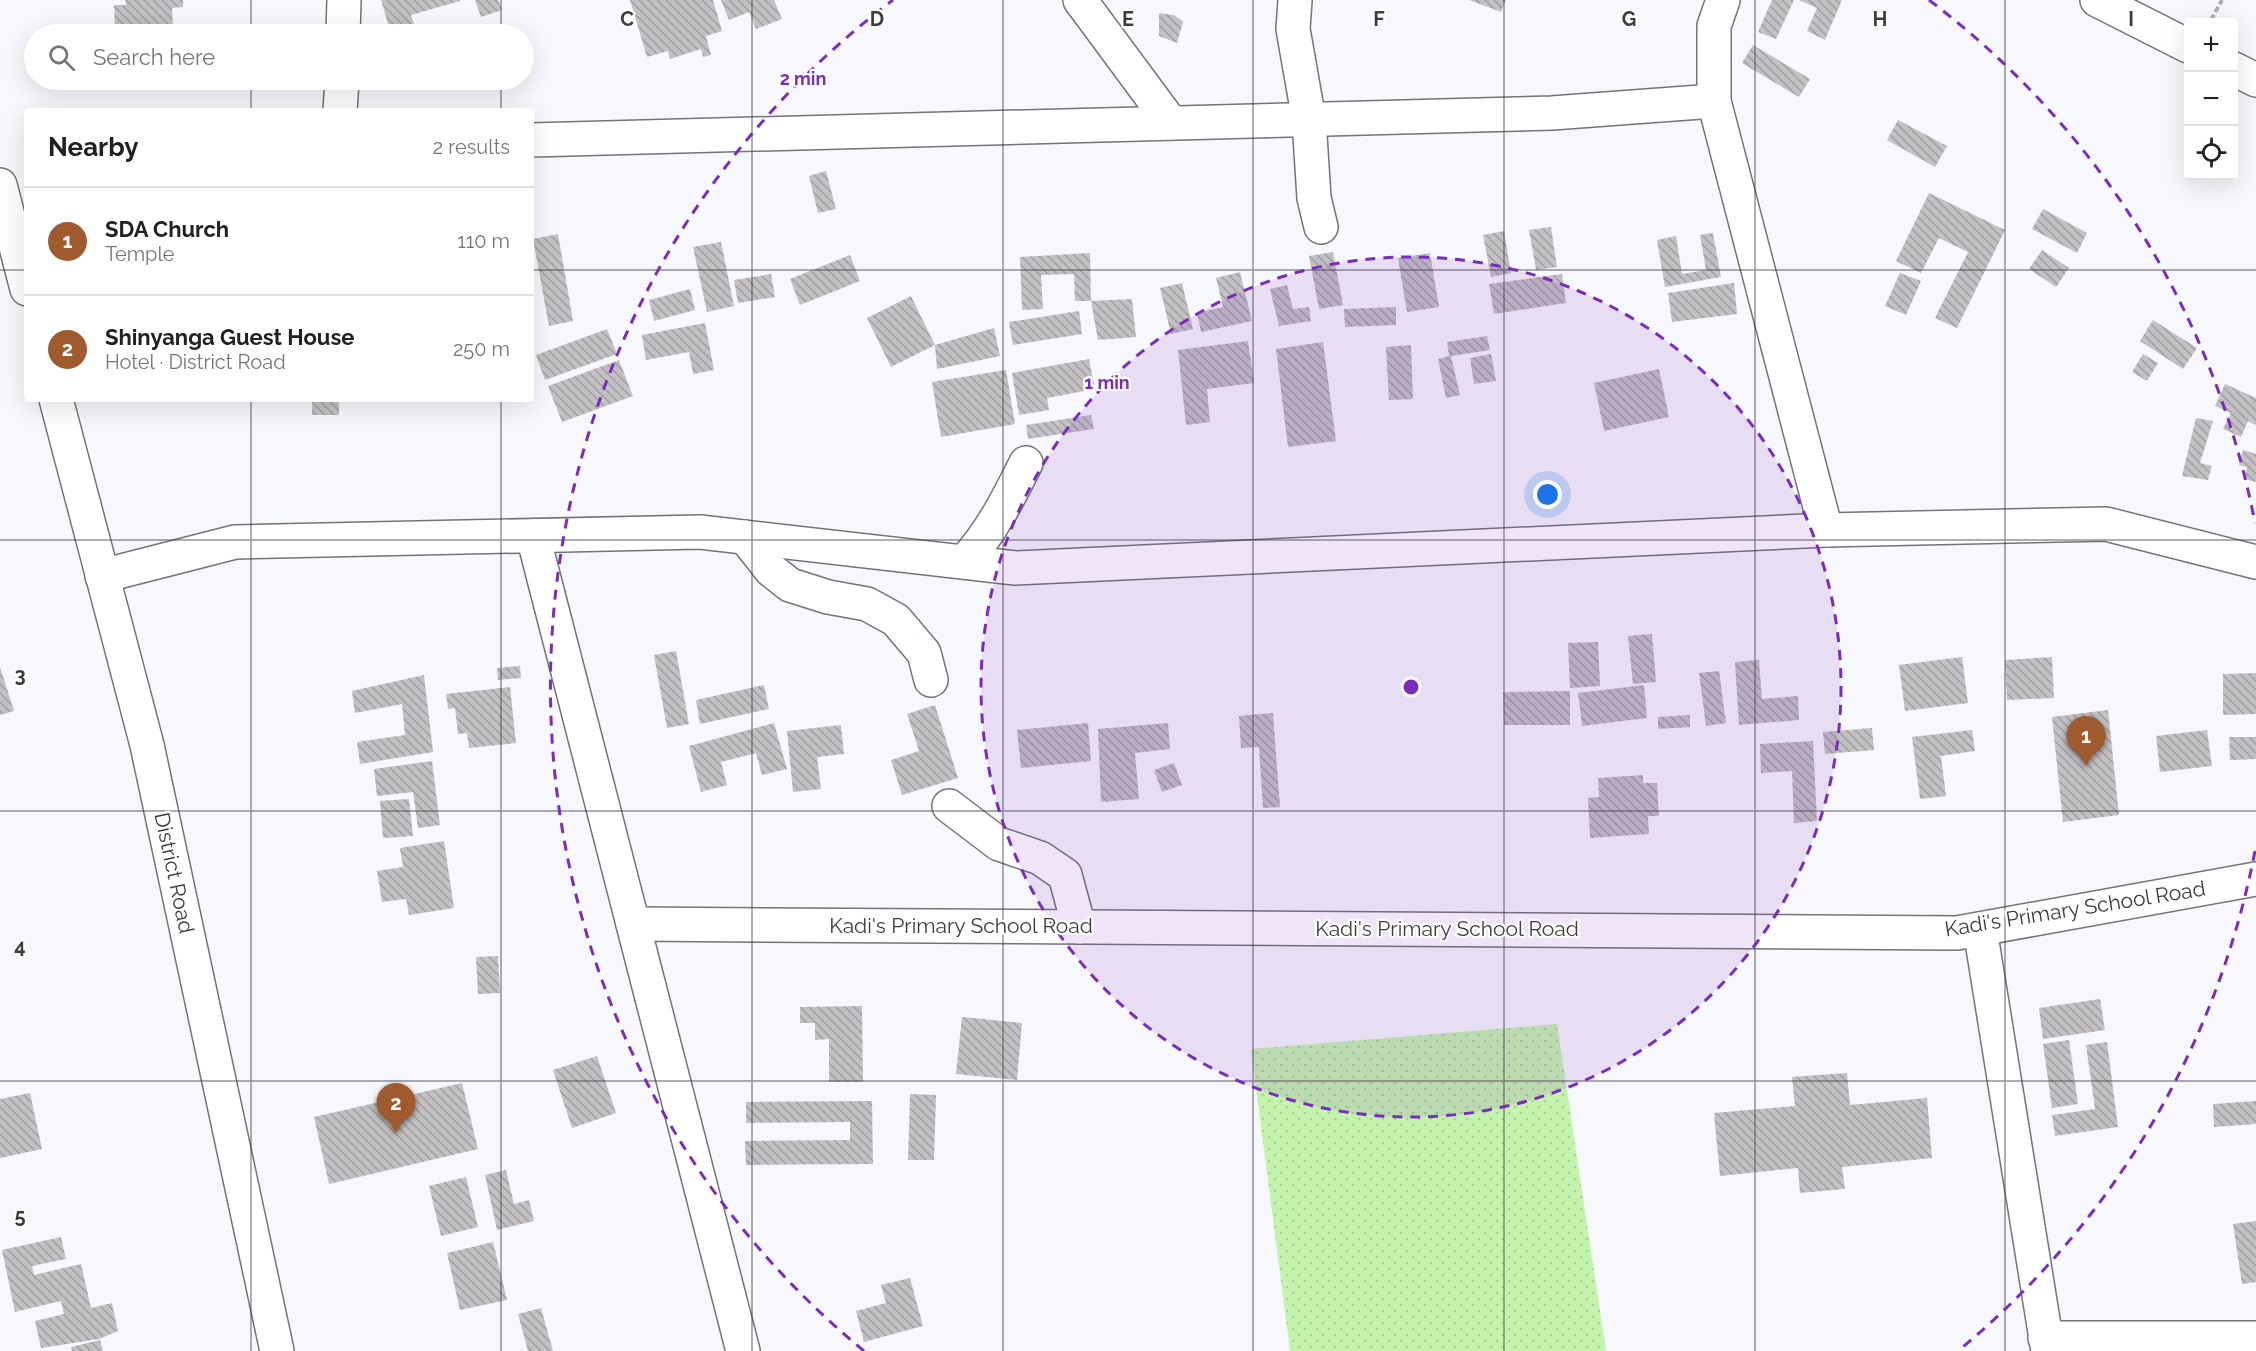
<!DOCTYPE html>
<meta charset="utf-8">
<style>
:root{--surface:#fff;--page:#f2f2f2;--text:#202124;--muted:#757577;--line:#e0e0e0;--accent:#9f5b2d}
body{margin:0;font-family:Raleway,sans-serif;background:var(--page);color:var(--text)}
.controls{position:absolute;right:18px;top:18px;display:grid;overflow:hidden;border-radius:6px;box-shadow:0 6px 24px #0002}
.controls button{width:54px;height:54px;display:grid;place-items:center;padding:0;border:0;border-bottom:2px solid var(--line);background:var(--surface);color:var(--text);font:30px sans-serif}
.you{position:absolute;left:1548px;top:495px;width:21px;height:21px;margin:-15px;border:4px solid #fff;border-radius:50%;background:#1a73e8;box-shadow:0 0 0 9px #1a73e833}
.badge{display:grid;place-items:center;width:39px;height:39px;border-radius:50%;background:var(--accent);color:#fff;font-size:20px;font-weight:700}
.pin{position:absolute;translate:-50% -50px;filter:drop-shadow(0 2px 3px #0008)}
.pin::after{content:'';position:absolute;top:32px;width:21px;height:18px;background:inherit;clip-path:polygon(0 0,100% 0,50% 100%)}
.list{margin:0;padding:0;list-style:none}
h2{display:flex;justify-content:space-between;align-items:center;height:78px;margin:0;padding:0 24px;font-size:26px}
h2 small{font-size:20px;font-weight:400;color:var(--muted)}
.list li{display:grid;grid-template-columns:39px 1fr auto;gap:18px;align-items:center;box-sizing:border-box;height:108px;padding:0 24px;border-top:2px solid var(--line)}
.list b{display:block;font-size:22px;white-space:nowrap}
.list p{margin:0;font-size:20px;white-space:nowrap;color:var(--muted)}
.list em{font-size:20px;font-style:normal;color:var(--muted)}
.icon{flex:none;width:33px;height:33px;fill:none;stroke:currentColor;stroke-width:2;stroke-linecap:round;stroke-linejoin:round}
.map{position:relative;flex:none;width:2256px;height:1351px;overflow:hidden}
.search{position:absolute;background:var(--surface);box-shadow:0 6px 24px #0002;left:24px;top:24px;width:510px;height:66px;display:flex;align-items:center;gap:15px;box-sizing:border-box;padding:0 21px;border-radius:33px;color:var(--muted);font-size:22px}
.panel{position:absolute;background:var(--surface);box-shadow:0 6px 24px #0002;left:24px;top:108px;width:510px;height:294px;border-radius:6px}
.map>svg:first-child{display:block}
</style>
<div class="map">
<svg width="2256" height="1351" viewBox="0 0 2256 1351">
<defs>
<pattern id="park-dots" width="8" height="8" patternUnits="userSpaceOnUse" patternTransform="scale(1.5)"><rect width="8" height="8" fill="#c4f3ad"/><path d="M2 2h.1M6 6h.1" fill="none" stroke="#a9d196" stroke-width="1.8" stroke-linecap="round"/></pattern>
<pattern id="building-back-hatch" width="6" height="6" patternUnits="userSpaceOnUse" patternTransform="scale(1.5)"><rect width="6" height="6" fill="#c4c1c5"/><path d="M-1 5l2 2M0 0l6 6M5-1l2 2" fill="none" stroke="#a09ea1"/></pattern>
</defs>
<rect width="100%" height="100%" fill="#f6f8fb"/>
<path fill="url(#park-dots)" d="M1557,1024L1606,1351H1290L1251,1049Z"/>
<g fill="url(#building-back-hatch)">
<path d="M125,0H183V7L172,8L173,27L115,30L114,5H126Z"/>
<path d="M381,0H460V1L411,15L416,31L402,34H391Z"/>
<path d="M475,0H498L502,10L481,17Z"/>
<path d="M630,0H713L722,31L706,36L711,55L703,57L701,49L670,59L668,51L647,57Z"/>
<path d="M721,0H774L782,19L756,29L749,12L729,20Z"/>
<path d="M1469,0H1506L1501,12Z"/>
<path d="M1772,0H1794L1776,39L1758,32Z"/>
<path d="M1799,0H1842L1825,40L1807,31L1817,8Z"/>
<path d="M1159,13L1174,15L1183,22L1177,43L1159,36Z"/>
<path d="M1753,45L1810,79L1799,97L1742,63Z"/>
<path d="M1898,120L1947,146L1935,167L1887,140Z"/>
<path d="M826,171L836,209L818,213L809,176Z"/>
<path d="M1929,193L2005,230L1957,328L1935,318L1968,252L1939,238L1921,273L1896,261Z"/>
<path d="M2043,209L2087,233L2077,253L2032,229Z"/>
<path d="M1551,227L1557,267L1536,270L1529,230Z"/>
<path d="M1504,231L1511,273L1491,277L1483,235Z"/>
<path d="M1713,233L1721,277L1665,287L1657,240L1676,236L1682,274L1706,270L1700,235Z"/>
<path d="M558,234L573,321L549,326L533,239Z"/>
<path d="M721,242L734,306L707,312L693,247Z"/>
<path d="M2042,250L2069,268L2056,287L2029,269Z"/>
<path d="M1333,252L1343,305L1319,309L1309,256Z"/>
<path d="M1090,253L1091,301H1075L1074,274L1041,275L1043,309L1022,310L1020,257Z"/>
<path d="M1430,253L1439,307L1407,312L1398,258Z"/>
<path d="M850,255L860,281L800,305L790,279Z"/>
<path d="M1240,272L1252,321L1201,332L1197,313L1223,307L1216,278Z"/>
<path d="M1900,273L1921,281L1906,315L1885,306Z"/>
<path d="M771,274L775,297L738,303L734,280Z"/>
<path d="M1562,274L1566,303L1494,314L1489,284Z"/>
<path d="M1182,283L1193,329L1171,334L1160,288Z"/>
<path d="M1734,283L1737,314L1672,322L1668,293Z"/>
<path d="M1287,285L1293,309L1309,307L1311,321L1279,326L1270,289Z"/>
<path d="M690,289L695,310L654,321L649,300Z"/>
<path d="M911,296L935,345L891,367L867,318Z"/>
<path d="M1132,299L1136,337L1098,340L1091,301Z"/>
<path d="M1396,307V325L1345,327L1344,309Z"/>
<path d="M1079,311L1082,334L1013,345L1009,322Z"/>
<path d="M2153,320L2197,348L2183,369L2140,341Z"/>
<path d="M705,323L714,370L693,374L689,352L646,360L642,335Z"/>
<path d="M994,328L1000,356L937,369L935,345Z"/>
<path d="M607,329L617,354L545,380L536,355Z"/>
<path d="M1487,336L1490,350L1451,356L1460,395L1446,398L1438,359L1449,356L1447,342Z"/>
<path d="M1248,341L1254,383L1207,389L1210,422L1186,425L1178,350Z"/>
<path d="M1323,342L1336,441L1288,447L1276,349Z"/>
<path d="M1411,345L1413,399L1389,400L1386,347Z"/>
<path d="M1491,354L1496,381L1474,384L1470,358Z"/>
<path d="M2143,354L2158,363L2147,381L2132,372Z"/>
<path d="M1089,359L1095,389L1047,398L1049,410L1019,415L1012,373Z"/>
<path d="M619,360L633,396L562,422L548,386Z"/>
<path d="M1659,369L1669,417L1604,431L1594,383Z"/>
<path d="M1006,370L1015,424L941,437L932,382Z"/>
<path d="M2225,384L2256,398V425L2248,421L2241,437L2223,429L2231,413L2215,406Z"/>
<rect x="312" y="399" width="27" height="16"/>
<path d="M1091,415L1094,429L1028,439L1026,425Z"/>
<path d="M2196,418L2213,421L2200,463L2212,466L2208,480L2182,476Z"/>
<path d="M2243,450L2256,454V482L2244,479L2247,467L2239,465Z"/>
<path d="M1652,634L1656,682L1633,684L1628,636Z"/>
<path d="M1598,642L1600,686L1570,688L1568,643Z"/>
<path d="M676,651L689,724L667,728L654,655Z"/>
<path d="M1962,657L1968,703L1905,711L1899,665Z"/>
<path d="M2052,657L2054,698L2007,700L2005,660Z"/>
<path d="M1759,660L1762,699L1798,696L1799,720L1739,725L1735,662Z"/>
<path d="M520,666L521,678L498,680L497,668Z"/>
<path d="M0,667L14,711L0,715Z"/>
<path d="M1719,671L1726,723L1706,726L1699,673Z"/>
<path d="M2256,673V714L2223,715V674Z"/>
<path d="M424,675L433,752L360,764L357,742L405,735L402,704L355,713L352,691Z"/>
<path d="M764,685L769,709L700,724L696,700Z"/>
<path d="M1644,685L1647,718L1582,726L1578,693Z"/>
<path d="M510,687L516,743L469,748L467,733L458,734L455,708L448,709L446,694Z"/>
<path d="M1570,691V725H1504L1503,692Z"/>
<path d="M935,705L958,778L902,795L891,760L919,751L907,714Z"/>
<path d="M2108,710L2119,815L2063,822L2052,717Z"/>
<path d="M1273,713L1280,807L1263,808L1259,747L1241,748L1239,716Z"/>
<path d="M1690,715V727L1658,729V717Z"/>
<path d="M774,723L787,769L762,775L756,753L721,762L727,785L701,792L689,746Z"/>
<path d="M1088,723L1091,761L1021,768L1017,730Z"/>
<path d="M1168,723L1170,749L1135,753L1139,799L1101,802L1098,729Z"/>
<path d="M841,725L844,754L817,757L821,789L793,792L787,731Z"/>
<path d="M1872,728L1874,750L1825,754L1823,732Z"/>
<path d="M1972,730L1975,751L1941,756L1946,796L1920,799L1912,737Z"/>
<path d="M2207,730L2212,766L2160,772L2156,736Z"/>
<path d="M2229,737H2256V759L2230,760Z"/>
<path d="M1813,741L1817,821L1794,823L1792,771L1761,773L1760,744Z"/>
<path d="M432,761L440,825L418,828L413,792L377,796L374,769Z"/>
<path d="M1174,763L1182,785L1162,792L1154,770Z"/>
<path d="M1643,775V783H1657L1659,816H1648L1649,834L1590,838L1588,798L1599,797L1598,778Z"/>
<path d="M409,799L413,836L383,838L380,801Z"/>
<path d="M444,841L454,908L409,915L406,899L382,902L377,871L403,867L400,848Z"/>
<path d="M498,956L500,993L478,994L476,957Z"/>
<path d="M2100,999L2105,1030L2043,1039L2039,1008Z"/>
<path d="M862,1006L863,1082H829V1039L815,1040V1023H800V1007Z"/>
<path d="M962,1017L1022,1023L1017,1080L956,1074Z"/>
<path d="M2069,1040L2078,1104L2052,1108L2043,1044Z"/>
<path d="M2107,1042L2118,1127L2055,1136L2052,1115L2095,1109L2086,1045Z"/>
<path d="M597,1056L616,1113L572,1128L553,1070Z"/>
<path d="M1847,1073L1850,1105L1927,1098L1932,1158L1842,1167L1845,1189L1800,1193L1798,1168L1720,1176L1714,1113L1795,1106L1792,1077Z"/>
<path d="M462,1083L478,1149L329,1184L314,1117Z"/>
<path d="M30,1093L42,1149L0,1158V1099Z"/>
<path d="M910,1094L936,1095L934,1160H908Z"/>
<path d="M872,1101L873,1164L746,1165L745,1141L850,1140V1122L746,1123V1102Z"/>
<path d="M2256,1101V1124L2214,1127L2213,1104Z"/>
<path d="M506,1170L514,1204L529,1200L534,1221L497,1230L485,1175Z"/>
<path d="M466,1177L478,1227L441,1236L429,1186Z"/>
<path d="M2256,1221V1282L2242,1284L2233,1224Z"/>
<path d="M61,1237L66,1259L32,1266L34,1275L81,1264L91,1308L112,1303L118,1331L99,1339L41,1348L35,1321L64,1314L61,1301L15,1312L2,1250Z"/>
<path d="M493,1242L507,1300L460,1310L447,1253Z"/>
<path d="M910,1278L923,1326L864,1342L856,1311L886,1303L881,1285Z"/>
<path d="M541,1308L553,1351H528L518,1314Z"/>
<path d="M100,1340L103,1351H72L71,1347Z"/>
</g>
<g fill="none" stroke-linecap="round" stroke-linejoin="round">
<defs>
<g id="minor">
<path d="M1080,0L1171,123"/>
<path d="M1295,0L1293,29L1309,120L1314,198L1321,227"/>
<path d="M1723,0L1714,26V101L1826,530"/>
<path d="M343,34L344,0"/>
<path d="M340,111L342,80"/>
<path d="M531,140L1552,113L1714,101"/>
<path d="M0,185L27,289"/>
<path d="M56,399L147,745L277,1351"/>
<path d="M533,536L743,1351"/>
<path d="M745,537L771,570L790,585L828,597L867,604L896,620L924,653L931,680"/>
<path d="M964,562C991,533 1008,499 1026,463"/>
<path d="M102,576L235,542L700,532L1015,568L1826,530L2106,524L2256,562"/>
<path d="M949,806L999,844L1040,858L1065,875L1079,927"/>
<path d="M633,924L1957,933L2256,879"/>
<path d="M1980,929L2048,1351"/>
<path d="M2045,1338H2256"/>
</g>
<g id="major">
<path d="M2097,0L2188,46"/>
<path d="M2234,69L2256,80"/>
</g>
</defs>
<use href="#minor" stroke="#737478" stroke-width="36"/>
<use href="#major" stroke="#737478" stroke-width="36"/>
<path stroke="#afb0b3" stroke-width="4" stroke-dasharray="6 3" stroke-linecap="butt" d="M2211,20L2222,0"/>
<use href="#minor" stroke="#fff" stroke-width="33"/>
<use href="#major" stroke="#fff" stroke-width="33"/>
</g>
<path fill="none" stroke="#3c3c3e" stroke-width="1.5" stroke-opacity="0.55" d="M251,0V34M501,0V34M752,0V1351M1003,0V1351M1253,0V1351M1504,0V1351M1755,0V1351M2005,0V1351M251,80V111M501,80V111M0,270H27M531,270H2256M251,399V1351M501,399V1351M0,540H2256M0,811H2256M0,1081H2256"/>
<circle cx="1411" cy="687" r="430" fill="#7b2cbf" fill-opacity=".12"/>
<g fill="none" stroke="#7b2cbf" stroke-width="3" stroke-dasharray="10 8">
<circle cx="1411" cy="687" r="430"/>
<path d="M2255 851A860 860 0 0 1 1958 1351M864 1351A860 860 0 0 1 893 0M1929 0A860 860 0 0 1 2255 523"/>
</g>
<g text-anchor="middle" stroke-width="4.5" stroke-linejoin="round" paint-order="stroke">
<g font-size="21" fill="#3c3c3e" stroke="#fff">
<text transform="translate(174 873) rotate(78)" y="7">District Road</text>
<text transform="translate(2075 909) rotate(-9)" y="7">Kadi's Primary School Road</text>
<text x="961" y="933">Kadi's Primary School Road</text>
<text x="1447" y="936">Kadi's Primary School Road</text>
</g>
</g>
<g font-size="20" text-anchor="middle" font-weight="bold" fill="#3c3c3e" stroke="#fff" stroke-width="4.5" stroke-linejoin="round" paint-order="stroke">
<text x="627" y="26">C</text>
<text x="877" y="26">D</text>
<text x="1128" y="26">E</text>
<text x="1379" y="26">F</text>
<text x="1629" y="26">G</text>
<text x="1880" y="26">H</text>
<text x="2131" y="26">I</text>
<text x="20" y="682">3</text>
<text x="20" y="953">4</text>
<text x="20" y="1223">5</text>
</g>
<circle cx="1411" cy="687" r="9" fill="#7b2cbf" stroke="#fff" stroke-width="3"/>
<g font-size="18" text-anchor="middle" font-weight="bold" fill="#7b2cbf" stroke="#fff" stroke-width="4.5" stroke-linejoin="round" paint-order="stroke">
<text x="803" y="85">2 min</text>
<text x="1107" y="389">1 min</text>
</g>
</svg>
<div class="controls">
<button>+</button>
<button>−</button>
<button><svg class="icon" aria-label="locate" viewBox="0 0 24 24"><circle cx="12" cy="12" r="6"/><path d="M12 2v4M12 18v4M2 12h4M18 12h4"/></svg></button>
</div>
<div class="you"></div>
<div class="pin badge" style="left:2086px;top:766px">1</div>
<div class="pin badge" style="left:396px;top:1133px">2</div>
<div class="search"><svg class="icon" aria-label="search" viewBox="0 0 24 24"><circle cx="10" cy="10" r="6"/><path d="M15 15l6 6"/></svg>Search here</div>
<section class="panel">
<h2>Nearby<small>2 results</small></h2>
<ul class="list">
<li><span class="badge">1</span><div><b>SDA Church</b><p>Temple</p></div><em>110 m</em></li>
<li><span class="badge">2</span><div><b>Shinyanga Guest House</b><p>Hotel · District Road</p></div><em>250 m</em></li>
</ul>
</section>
</div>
